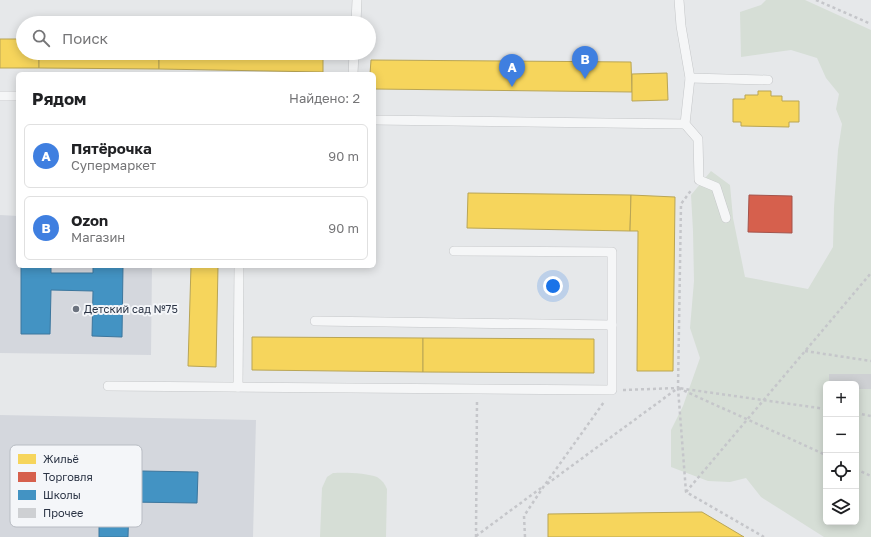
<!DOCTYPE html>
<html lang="ru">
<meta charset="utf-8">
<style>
:root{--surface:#fff;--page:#f6f6f6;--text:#202124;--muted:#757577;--line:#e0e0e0;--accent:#6c737f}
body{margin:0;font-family:"Golos Text",sans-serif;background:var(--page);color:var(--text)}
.controls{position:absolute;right:12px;bottom:12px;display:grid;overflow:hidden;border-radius:6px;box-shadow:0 2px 10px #0003}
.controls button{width:36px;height:36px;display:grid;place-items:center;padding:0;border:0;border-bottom:1px solid var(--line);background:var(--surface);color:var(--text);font:20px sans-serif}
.you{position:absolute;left:553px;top:286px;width:14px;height:14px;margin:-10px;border:3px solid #fff;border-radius:50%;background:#1a73e8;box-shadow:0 0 0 6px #1a73e833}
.badge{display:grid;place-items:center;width:26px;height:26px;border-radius:50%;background:var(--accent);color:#fff;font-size:13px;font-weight:700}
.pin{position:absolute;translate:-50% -33px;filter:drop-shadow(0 1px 2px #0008)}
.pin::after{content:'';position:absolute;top:21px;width:14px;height:12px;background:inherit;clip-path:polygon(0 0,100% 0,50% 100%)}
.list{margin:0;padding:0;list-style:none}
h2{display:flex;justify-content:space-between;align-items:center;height:52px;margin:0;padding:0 16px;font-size:17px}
h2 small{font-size:13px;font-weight:400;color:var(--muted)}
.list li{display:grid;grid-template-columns:26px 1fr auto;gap:12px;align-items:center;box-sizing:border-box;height:64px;margin:0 8px 8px;padding:0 8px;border:1px solid var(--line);border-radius:6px}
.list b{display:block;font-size:15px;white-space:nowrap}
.list p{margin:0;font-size:13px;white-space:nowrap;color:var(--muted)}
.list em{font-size:13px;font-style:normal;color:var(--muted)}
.icon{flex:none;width:22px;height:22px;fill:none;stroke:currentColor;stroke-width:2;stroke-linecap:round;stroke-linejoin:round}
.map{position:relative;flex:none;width:871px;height:537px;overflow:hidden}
.search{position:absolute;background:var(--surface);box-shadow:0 2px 10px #0003;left:16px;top:16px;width:360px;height:44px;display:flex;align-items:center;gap:10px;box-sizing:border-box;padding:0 14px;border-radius:22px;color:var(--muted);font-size:15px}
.panel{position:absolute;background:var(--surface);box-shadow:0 2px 10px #0003;left:16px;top:72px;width:360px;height:196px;border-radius:6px}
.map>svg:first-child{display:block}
</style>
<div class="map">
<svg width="871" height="537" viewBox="0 0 871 537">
<rect width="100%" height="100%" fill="#e6e8ea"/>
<g fill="#d4d7dd">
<path d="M0,215L18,216V266H152L151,355L0,353Z"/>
<path d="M0,415L256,420L253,537H0Z"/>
</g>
<g fill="#d6ded6" fill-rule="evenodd">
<path d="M766,0H805L871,30V537H824L761,497L746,478L730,482L708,481L671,467V430L683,406L700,358L690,328L694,281L693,231L691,195L711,171L730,185L733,218L745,277L808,289L833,247L834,207L838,150L842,124L836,109L839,94L826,78L817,58L791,50L741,57L740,12L761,5ZM826,384H856V522H826Z"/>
<path d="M333,473C344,472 368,473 377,477C382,480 385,484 387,489L386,537H320L322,488L327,477Z"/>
</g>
<g fill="#f6d55c" stroke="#b9a555">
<path d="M0,39H23V53H39V68H0Z"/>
<path d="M39,53H159V69L39,68Z"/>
<path d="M159,53H323V72L159,69Z"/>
<path d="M371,60L631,62L632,92L374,89V74H370Z"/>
<path d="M667,73L668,100L632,101V74Z"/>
<path d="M758,91H771V96H782V101H799V122H789V127L741,126V122H733V99H745V95H758Z"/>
<path d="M468,193L631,195L630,231L467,228Z"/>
<path d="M631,195L675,197L673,371H637L638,231H630Z"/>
<path d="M191,266H218L216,367L188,366Z"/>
<path d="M252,337L423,338V372L252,370Z"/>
<path d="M423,338L594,339V373L423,372Z"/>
<path d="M702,512L744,537H548V514Z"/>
</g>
<path fill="#d6604d" stroke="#a3534b" d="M749,195L792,196V233L748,232Z"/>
<g fill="#4393c3" stroke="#3c769d">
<path d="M21,266H51V273H93V266H123L122,337L92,336L93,291L51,290L50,334H21Z"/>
<path d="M29,469L198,472L197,503L129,502L128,537H99V498L28,497Z"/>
</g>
<path fill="#ced0d3" d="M829,374H871V389H856V384H829Z"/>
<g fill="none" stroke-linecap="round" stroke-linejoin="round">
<defs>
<g id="lane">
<path d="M679,0L681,26L690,78L685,124L698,139L699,180L716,187L726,218"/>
<path d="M356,23L357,0"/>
<path d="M353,74L354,53"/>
<path d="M690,78L768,80"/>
<path d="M0,96H18"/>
<path d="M374,120L685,124"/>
<path d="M315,321L612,325"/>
<path d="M108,386L612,390V252L454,251"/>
<path d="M238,387L239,266"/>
</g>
</defs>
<use href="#lane" stroke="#c4c6c8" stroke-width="10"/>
<g stroke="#c5c6ca" stroke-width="2.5" stroke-dasharray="3 3" stroke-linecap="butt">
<path d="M816,0L871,24"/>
<path d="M805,351L871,361"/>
<path d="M623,390L678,388L681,204L692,189"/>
<path d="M826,409L678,388L826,455"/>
<path d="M856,413L871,416"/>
<path d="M856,469L871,476"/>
<path d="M547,484L678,388L686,492L764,537"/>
<path d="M686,492L871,273"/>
<path d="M476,536L541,488"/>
<path d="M476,537L477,400"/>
<path d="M525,537L524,516L544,486L604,402"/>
</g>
<use href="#lane" stroke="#f5f6f7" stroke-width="9"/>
</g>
<circle fill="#6c737f" stroke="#f4f6f9" stroke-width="1.5" cx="76" cy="309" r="4"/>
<g text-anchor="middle" stroke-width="4" stroke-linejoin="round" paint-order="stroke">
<g font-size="11" fill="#2b3445" stroke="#f4f6f9" text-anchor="start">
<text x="84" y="313">Детский сад №75</text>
</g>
</g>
<rect x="10" y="445" width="132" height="82" rx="6" fill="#f4f6f9" stroke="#b8bcc3" stroke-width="1"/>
<rect x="18" y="454" width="18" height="10" fill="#f6d55c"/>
<rect x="18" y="472" width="18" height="10" fill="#d6604d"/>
<rect x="18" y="490" width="18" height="10" fill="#4393c3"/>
<rect x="18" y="508" width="18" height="10" fill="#ced0d3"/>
<g font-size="11" fill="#2b3445">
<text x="43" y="463">Жильё</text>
<text x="43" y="481">Торговля</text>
<text x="43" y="499">Школы</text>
<text x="43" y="517">Прочее</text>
</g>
</svg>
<div class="controls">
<button>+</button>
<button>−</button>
<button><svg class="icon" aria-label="locate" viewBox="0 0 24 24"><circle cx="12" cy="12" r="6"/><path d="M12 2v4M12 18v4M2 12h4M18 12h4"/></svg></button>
<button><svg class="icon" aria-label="layers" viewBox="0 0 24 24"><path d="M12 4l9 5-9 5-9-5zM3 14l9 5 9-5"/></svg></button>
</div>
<div class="you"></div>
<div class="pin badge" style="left:512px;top:87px;background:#3f7fe0">A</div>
<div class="pin badge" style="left:585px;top:79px;background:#3f7fe0">B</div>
<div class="search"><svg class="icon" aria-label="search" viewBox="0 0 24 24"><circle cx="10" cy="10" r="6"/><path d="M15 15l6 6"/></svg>Поиск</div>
<section class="panel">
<h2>Рядом<small>Найдено: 2</small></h2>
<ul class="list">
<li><span class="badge" style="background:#3f7fe0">A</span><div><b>Пятёрочка</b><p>Супермаркет</p></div><em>90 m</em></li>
<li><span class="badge" style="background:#3f7fe0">B</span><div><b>Ozon</b><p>Магазин</p></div><em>90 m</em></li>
</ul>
</section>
</div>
